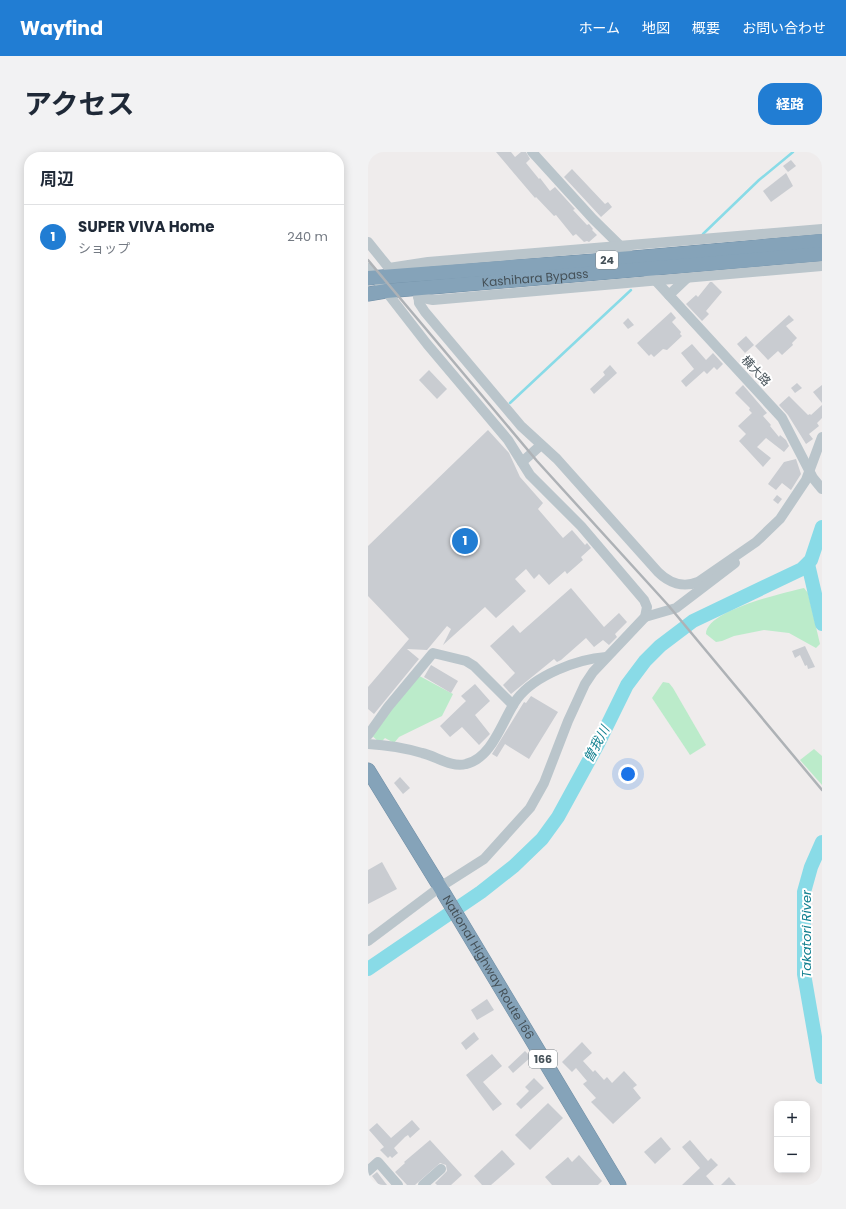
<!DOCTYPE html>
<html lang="ja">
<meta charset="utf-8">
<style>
:root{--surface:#fff;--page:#f2f2f3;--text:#1f2937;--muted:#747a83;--line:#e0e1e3;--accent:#217dd3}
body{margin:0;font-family:Poppins,"Noto Sans JP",sans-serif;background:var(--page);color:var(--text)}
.controls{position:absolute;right:12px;bottom:12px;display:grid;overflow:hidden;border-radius:8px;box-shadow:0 2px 10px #0003}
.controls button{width:36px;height:36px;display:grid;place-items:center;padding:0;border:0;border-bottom:1px solid var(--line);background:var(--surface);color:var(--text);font:20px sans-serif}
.you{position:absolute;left:260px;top:622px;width:14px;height:14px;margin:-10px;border:3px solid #fff;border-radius:50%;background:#1a73e8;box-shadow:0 0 0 6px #1a73e833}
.badge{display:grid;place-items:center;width:26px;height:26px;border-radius:50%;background:var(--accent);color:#fff;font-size:13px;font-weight:700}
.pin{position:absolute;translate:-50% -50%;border:2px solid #fff;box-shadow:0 1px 4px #0006}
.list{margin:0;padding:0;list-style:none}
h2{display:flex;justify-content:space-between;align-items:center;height:52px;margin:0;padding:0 16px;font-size:17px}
h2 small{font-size:13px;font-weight:400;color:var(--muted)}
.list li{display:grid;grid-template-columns:26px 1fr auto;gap:12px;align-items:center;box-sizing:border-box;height:64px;padding:0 16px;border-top:1px solid var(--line)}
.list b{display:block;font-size:15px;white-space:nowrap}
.list p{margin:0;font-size:13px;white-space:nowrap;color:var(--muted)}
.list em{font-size:13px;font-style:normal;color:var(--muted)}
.map{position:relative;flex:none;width:454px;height:1033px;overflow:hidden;border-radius:16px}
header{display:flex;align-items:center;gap:24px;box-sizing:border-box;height:56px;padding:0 20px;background:var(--accent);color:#fff}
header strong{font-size:19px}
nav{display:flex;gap:22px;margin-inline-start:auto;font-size:14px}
.intro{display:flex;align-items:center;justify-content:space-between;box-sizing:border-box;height:96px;padding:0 24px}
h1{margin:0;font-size:28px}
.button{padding:10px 18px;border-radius:16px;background:var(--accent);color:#fff;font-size:14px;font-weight:700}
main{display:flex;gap:24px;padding:0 24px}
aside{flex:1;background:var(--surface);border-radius:16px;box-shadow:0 2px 10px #0003}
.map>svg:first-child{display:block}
</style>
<header>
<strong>Wayfind</strong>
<nav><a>ホーム</a><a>地図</a><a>概要</a><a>お問い合わせ</a></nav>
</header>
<div class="intro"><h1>アクセス</h1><a class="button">経路</a></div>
<main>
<aside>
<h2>周辺<small></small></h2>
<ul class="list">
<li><span class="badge">1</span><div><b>SUPER VIVA Home</b><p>ショップ</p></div><em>240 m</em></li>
</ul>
</aside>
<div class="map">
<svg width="454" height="1033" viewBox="0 0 454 1033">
<rect width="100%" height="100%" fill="#efecec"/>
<g fill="#bbebca">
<path d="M436,436L440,441L452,492L448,496L421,481L396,478L366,484L354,489L348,490L338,482C338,458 416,441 436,436Z"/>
<path d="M44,520L85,542L74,564L31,585L26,591L17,586L12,591L0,580Z"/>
<path d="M295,530L301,531L305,536L338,593L322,603L284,546Z"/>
<path d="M446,597L454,604V633L432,608Z"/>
</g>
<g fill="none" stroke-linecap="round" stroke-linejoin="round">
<g stroke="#89dbe7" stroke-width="2.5">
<path d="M335,82L391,28L425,0"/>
<path d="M142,251L263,138"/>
</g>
<g stroke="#89dbe7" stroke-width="14">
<path d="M440,412L454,472"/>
<path d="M454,690L443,715L436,740V822L454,925"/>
<path d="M0,817L113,740L146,714L174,687L190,665L230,592L259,533L277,509L292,494L325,469L434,417L443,408L454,375"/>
</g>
</g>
<g fill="#c9ccd1">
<path d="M128,0H143L147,5L153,0H158L162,7L158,11L171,27L172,26L182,39L187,35L207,57L205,58L219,73L221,72L225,77L224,78L229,83L221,90L219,89L216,90L208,82L205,84L188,63L186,64L168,45L167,46Z"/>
<path d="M423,8L428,14L420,20L415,14Z"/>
<path d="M204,17L237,52L240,50L244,55L233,65L196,25Z"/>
<path d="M418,21L425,34L403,50L395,39Z"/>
<path d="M342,130H344L354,140L338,159L341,162L334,169L318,152L328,143L330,145Z"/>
<path d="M303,160L308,166L304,170L313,180L312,182L314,184L299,198L295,197L286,205L283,202L281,204L269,191Z"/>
<path d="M421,163L426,168L418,174L429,186L424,191L425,193L414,203L410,199L400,208L387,194Z"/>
<path d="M260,166L266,173L260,177L255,171Z"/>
<path d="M378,184L386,193L377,201L369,192Z"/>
<path d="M324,192L338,208L345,201L355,212L349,218L346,215L339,222L336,219L318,235L313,229L326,217L313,201Z"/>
<path d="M242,213L249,221L226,242L222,237L237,223L235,220Z"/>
<path d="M61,218L79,237L69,247L51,228Z"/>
<path d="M429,231L434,236L427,241L423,236Z"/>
<path d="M375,233L399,261L395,264L403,273L402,274L411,285L412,283L418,288L421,294L416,300L398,286L389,295L403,306L395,315L371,289L378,282L370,274L384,261L381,258L382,256L367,241Z"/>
<path d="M454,233V251L445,240Z"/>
<path d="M421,244L440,263L442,262L443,263L454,253V266L449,271L451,274L441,282L445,287L438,292L420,263L411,253Z"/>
<path d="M120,278L141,301L152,325L175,351L170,357L195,386L204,378L217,393L219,391L223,396L213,405L215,408L199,422L197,419L181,433L171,422L166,427L158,417L147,427L158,439L128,466L117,455L75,493L83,477L79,474L59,498L39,497L51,507L6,562L0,557V535L41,487L0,444V394Z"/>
<path d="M428,307L433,322L423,338L414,331L408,338L400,332L416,310Z"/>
<path d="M409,343L414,347L410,352L405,348Z"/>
<path d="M203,436L236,475L251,461L259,470L247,482L249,485L241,493L235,488L226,495L218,486L193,508L189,510L186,507L143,542L135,533L147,521L122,494L145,473L152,481Z"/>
<path d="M437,494L447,515L440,517L439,513L437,514L432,503L427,506L424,499Z"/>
<path d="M63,513L90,529L83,541L56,525Z"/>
<path d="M107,532L122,549L107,563L122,582L111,593L94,575L82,585L72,574L98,549L93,544Z"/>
<path d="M163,544L190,560L161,607L137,592L129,605L124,602L156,550L158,551Z"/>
<path d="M32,625L42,636L35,642L26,631Z"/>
<path d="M14,710L29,737L0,752V718Z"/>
<path d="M119,847L126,858L109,868L103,858Z"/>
<path d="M106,880L111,887L98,898L93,891Z"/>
<path d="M214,890L224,901L215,909L225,920L227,918L236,928L239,925L244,931L256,919L269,933L265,936L273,946L245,972L223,950L228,946L215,932L219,929L208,916L204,920L194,910Z"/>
<path d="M157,899L163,905L145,921L140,915Z"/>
<path d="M124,902L134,914L115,930L134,952L125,959L98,923Z"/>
<path d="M166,926L176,936L153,957L148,952L161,939L157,935Z"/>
<path d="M180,951L195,966L162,998L147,983Z"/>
<path d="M44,968L52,977L42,986L40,983L37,985L26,996L30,1001L24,1006L22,1004L20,1006L12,998L16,995L1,978L9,971L23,986Z"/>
<path d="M293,985L303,997L287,1012L276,1000Z"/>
<path d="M62,988L94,1023L83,1033H69L67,1031L79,1019L78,1013L72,1011L47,1033H39L27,1020L37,1011L36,1010Z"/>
<path d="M322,988L340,1009L343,1006L350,1013L338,1024L346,1033H314L332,1016L314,995Z"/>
<path d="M134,998L147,1012L123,1033H114L106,1024Z"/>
<path d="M211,1003L234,1029L230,1033H184L177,1025L200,1005L204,1010Z"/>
<path d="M9,1020L19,1033H11L4,1024Z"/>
<path d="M361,1025L368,1033H353Z"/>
</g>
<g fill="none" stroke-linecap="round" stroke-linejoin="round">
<defs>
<g id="highway">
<path d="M0,126L264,106L454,89"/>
<path id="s1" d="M0,142L18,139L454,102"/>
<path id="s2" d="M0,618L72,735L251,1033"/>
</g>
</defs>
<use href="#highway" stroke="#708ea5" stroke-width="15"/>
<g stroke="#bac5cb" stroke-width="10">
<path d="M164,0L225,67L288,129L414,266L445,326L454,337"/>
<path d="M0,90L21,116L23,121"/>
<path d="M0,116L59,192L140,288L162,323L213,374L276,448L279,455L277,465L225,520L217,532L200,569L176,631L162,656L116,707L72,735L0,789"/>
<path d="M21,116L60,110L454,77"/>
<path d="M50,138L51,151L57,160L153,274L189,307L290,420C301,431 315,436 330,430L388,390L412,367L438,328L454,285"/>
<path d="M301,143L319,126"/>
<path d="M50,145L65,148L454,114"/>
<path d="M154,310L173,293"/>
<path d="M277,465L308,456L367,411"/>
<path d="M0,583L20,555L65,501L98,509L106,514L145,553"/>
<path d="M0,592C18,593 37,596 54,601C68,604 83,616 98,612C125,606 135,566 149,547C167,523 210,507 238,505"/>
<path d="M0,1019L10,1010L30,1033"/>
<path d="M55,1033L73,1017"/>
</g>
<use href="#highway" stroke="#85a3b9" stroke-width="14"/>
<path stroke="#aeb2b6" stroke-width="2.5" d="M0,108L169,309L300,453L454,638"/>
</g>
<g text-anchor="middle" stroke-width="4" stroke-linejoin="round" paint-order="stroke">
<g fill="#fff" stroke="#7d858a" stroke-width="1">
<rect x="228" y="99" width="22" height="18" rx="3"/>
<rect x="161" y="898" width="28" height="18" rx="3"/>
</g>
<g font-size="11" font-weight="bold" fill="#455158">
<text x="239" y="112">24</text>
<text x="175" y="911">166</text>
</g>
<g font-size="12" fill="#455158" stroke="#fff">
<text dy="4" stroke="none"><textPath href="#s1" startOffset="168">Kashihara Bypass</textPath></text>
<text transform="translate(388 219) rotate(47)" y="4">横大路</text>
<text dy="4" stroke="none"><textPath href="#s2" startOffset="231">National Highway Route 166</textPath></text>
</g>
<g font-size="13" font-style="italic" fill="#128090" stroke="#fff">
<text transform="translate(228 592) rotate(-62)" y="5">曽我川</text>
<text transform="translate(438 782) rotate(-90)" y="5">Takatori River</text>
</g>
</g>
</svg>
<div class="controls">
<button>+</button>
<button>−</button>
</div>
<div class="you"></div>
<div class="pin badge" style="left:97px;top:389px">1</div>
</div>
</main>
